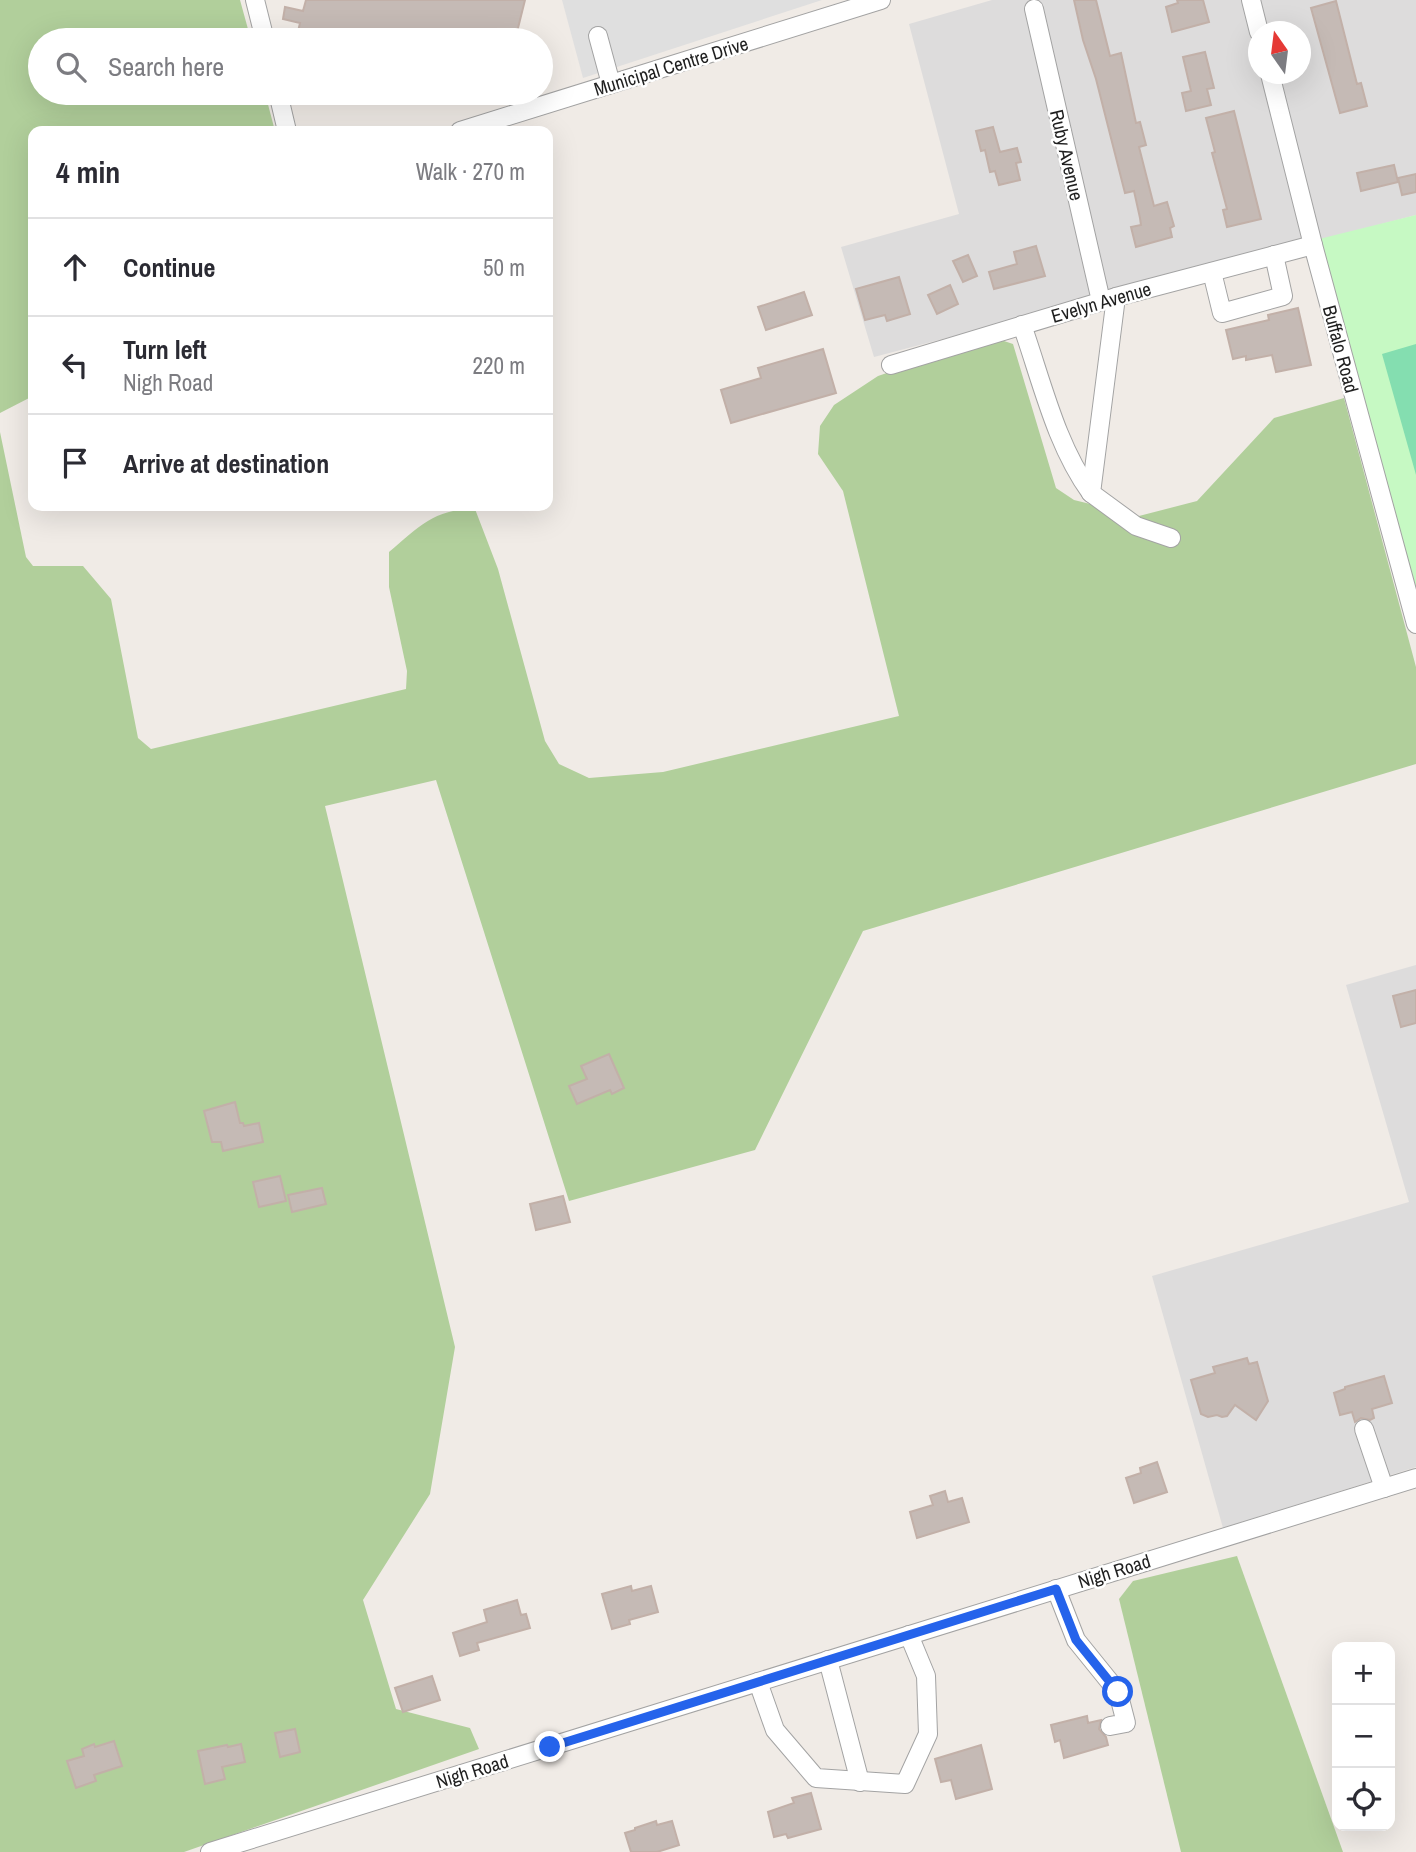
<!DOCTYPE html>
<meta charset="utf-8">
<style>
:root{--surface:#fff;--page:#f2f2f3;--text:#2b2b33;--muted:#7c7c81;--line:#e1e1e2}
body{margin:0;font-family:"Archivo Narrow",sans-serif;background:var(--page);color:var(--text)}
.controls{position:absolute;right:21px;bottom:21px;display:grid;overflow:hidden;border-radius:14px;box-shadow:0 7px 28px #0002}
.controls button{width:63px;height:63px;display:grid;place-items:center;padding:0;border:0;border-bottom:2px solid var(--line);background:var(--surface);color:var(--text);font:35px sans-serif}
.compass{position:absolute;left:1248px;top:21px;width:63px;height:63px;border-radius:50%;background:var(--surface);box-shadow:0 7px 28px #0002;rotate:346deg}
.stop{position:absolute;width:21px;height:21px;margin:-16px;border:5px solid #2563eb;border-radius:50%;background:#fff}
.stop.end{background:#2563eb;border-color:#fff;box-shadow:0 2px 7px #0008}
.list{margin:0;padding:0;list-style:none}
h2{display:flex;justify-content:space-between;align-items:center;height:91px;margin:0;padding:0 28px;font-size:30px}
h2 small{font-size:23px;font-weight:400;color:var(--muted)}
.list li{display:grid;grid-template-columns:46px 1fr auto;gap:21px;align-items:center;box-sizing:border-box;height:98px;padding:0 28px;border-top:2px solid var(--line)}
.list b{display:block;font-size:26px;white-space:nowrap}
.list p{margin:0;font-size:23px;white-space:nowrap;color:var(--muted)}
.list em{font-size:23px;font-style:normal;color:var(--muted)}
.icon{flex:none;width:38px;height:38px;fill:none;stroke:currentColor;stroke-width:2;stroke-linecap:round;stroke-linejoin:round}
.map{position:relative;flex:none;width:1416px;height:1852px;overflow:hidden}
.search{position:absolute;background:var(--surface);box-shadow:0 7px 28px #0002;left:28px;top:28px;width:525px;height:77px;display:flex;align-items:center;gap:18px;box-sizing:border-box;padding:0 24px;border-radius:38px;color:var(--muted);font-size:26px}
.panel{position:absolute;background:var(--surface);box-shadow:0 7px 28px #0002;left:28px;top:126px;width:525px;height:385px;border-radius:14px}
.map>svg:first-child{display:block}
</style>
<div class="map">
<svg width="1416" height="1852" viewBox="0 0 1416 1852">
<rect width="100%" height="100%" fill="#f0ebe6"/>
<g fill="#dddcdc" fill-rule="evenodd">
<path d="M992,0H1416V215L874,357L841,247L959,214L909,24ZM1258,32H1300V74H1258Z"/>
<path d="M1416,965V1467L1223,1528L1152,1276L1409,1202L1346,985Z"/>
</g>
<g fill="#b1cf9b">
<path d="M0,0H240L251,40H40V93H265L275,131H33V396L0,413Z"/>
<path d="M992,337L1013,344L1056,488L1074,500L1139,516L1197,501L1274,418L1344,398L1416,667V764L863,931L755,1150L569,1201L436,780L325,806L455,1347L430,1494L363,1600L396,1709L470,1728L479,1749L184,1852H0V432L26,557L33,566H83L111,599L138,738L151,749L406,689L407,671L389,587V552C419,527 433,509 475,509L498,569L545,741L559,764L589,778L663,772L899,716L843,491L818,454L820,426L834,405L878,376Z"/>
<path d="M1237,1556L1343,1852H1181L1119,1599L1133,1581Z"/>
</g>
<path fill="#c6f9c3" d="M1416,215V623L1315,240Z"/>
<path fill="#84deb0" d="M1416,344V475L1382,354Z"/>
<path fill="#dfdfdf" d="M562,0H822L583,78Z"/>
<g fill="#c5bab5" stroke="#c2b0a8" stroke-width="2">
<path d="M306,0H525L515,40H296L300,23L283,19L285,7L303,11Z"/>
<path d="M1074,0H1096L1110,56L1121,53L1136,123L1140,122L1146,145L1139,147L1154,206L1167,202L1174,226L1170,228L1172,237L1136,247L1131,227L1141,225L1140,218L1134,191L1125,193L1096,79L1083,40Z"/>
<path d="M1177,0H1203L1209,22L1172,32L1166,7L1178,3Z"/>
<path d="M1336,1L1357,84L1361,83L1367,106L1340,113L1311,8Z"/>
<path d="M1205,52L1214,88L1207,89L1211,105L1186,111L1182,93L1191,91L1183,57Z"/>
<path d="M1234,111L1261,219L1227,227L1223,210L1227,209L1212,153L1215,152L1206,118Z"/>
<path d="M993,127L1000,152L1017,148L1021,162L1016,163L1020,180L999,185L995,171L990,172L985,150L981,151L976,131Z"/>
<path d="M1394,165L1398,182L1361,191L1357,173Z"/>
<path d="M1416,174V192L1402,195L1398,178Z"/>
<path d="M1036,246L1045,276L994,289L989,272L1017,264L1014,252Z"/>
<path d="M968,255L977,276L963,282L953,261Z"/>
<path d="M899,277L910,314L887,321L885,315L865,320L856,289Z"/>
<path d="M950,285L958,304L937,314L928,295Z"/>
<path d="M804,292L812,315L766,330L758,307Z"/>
<path d="M1298,308L1311,365L1276,372L1272,355L1246,360V356L1233,359L1226,330L1269,320L1268,315Z"/>
<path d="M823,349L836,393L731,423L721,390L761,378L758,368Z"/>
<path d="M1416,990V1023L1401,1027L1393,996Z"/>
<path d="M609,1054L624,1088L612,1094L610,1090L577,1104L569,1086L587,1079L581,1066Z"/>
<path d="M235,1102L240,1123H243L244,1126L259,1123L263,1142L223,1151L221,1142H212L204,1111Z"/>
<path d="M280,1176L286,1201L259,1207L253,1182Z"/>
<path d="M322,1188L326,1204L292,1212L288,1195Z"/>
<path d="M563,1196L570,1222L536,1230L530,1204Z"/>
<path d="M1247,1358L1249,1364L1257,1362L1268,1401L1256,1420L1235,1405L1227,1416L1222,1417L1217,1415L1208,1417L1201,1414L1191,1380L1215,1373L1213,1367Z"/>
<path d="M1384,1376L1392,1403L1372,1409L1374,1418L1370,1420L1361,1418L1355,1422L1352,1412L1340,1415L1334,1393L1345,1389V1387Z"/>
<path d="M1157,1462L1167,1492L1134,1503L1126,1478L1141,1473L1140,1468Z"/>
<path d="M945,1491L948,1502L962,1498L969,1522L917,1538L910,1512L933,1505L930,1496Z"/>
<path d="M631,1586L632,1591L651,1586L658,1612L629,1620L630,1624L612,1629L602,1594Z"/>
<path d="M517,1600L521,1615L526,1614L530,1628L477,1643L479,1650L460,1656L453,1633L487,1622L484,1610Z"/>
<path d="M432,1676L440,1700L403,1712L395,1688Z"/>
<path d="M1087,1716L1088,1723L1101,1720L1099,1729L1106,1737L1108,1745L1064,1758L1060,1740L1055,1742L1051,1725Z"/>
<path d="M295,1729L300,1752L280,1757L275,1733Z"/>
<path d="M114,1741L122,1766L94,1775L96,1781L76,1788L67,1761L84,1756L82,1749L94,1744L95,1747Z"/>
<path d="M241,1744L245,1762L222,1767L225,1779L205,1784L198,1751L227,1745L228,1747Z"/>
<path d="M981,1745L992,1789L956,1799L951,1780L941,1782L935,1759Z"/>
<path d="M811,1793L821,1829L788,1838L786,1834L774,1837L768,1812L794,1803L792,1798Z"/>
<path d="M656,1821L657,1825L672,1821L679,1845L657,1852H631L625,1833L635,1830V1828Z"/>
</g>
<g fill="none" stroke-linecap="round" stroke-linejoin="round">
<defs>
<g id="minor">
<path d="M255,0L265,40"/>
<path d="M1251,0L1259,32"/>
<path d="M1034,9L1101,301"/>
<path d="M598,36L611,84"/>
<path d="M1270,74L1313,245L1416,624"/>
<path d="M278,93L287,131"/>
<path d="M460,131L881,0"/>
<path d="M1212,272L1222,313L1283,296L1274,255"/>
<path d="M1116,297L1091,493L1136,526L1171,538"/>
<path d="M1022,325C1042,382 1056,445 1091,493"/>
<path d="M891,365L1116,297L1313,245"/>
<path d="M1364,1429L1384,1488"/>
<path d="M1056,1589L1076,1640L1118,1692L1126,1723L1110,1726"/>
<path d="M828,1660L860,1782"/>
<path d="M758,1682L775,1730L816,1778L905,1784L928,1734L926,1676L909,1635"/>
<path d="M210,1852L1416,1478"/>
</g>
</defs>
<use href="#minor" stroke="#a3a3a3" stroke-width="20"/>
<use href="#minor" stroke="#fff" stroke-width="18"/>
</g>
<g fill="none" stroke-linecap="round" stroke-linejoin="round">
<path stroke="#2563eb" stroke-width="9" d="M550,1747L1056,1589L1076,1640L1118,1692"/>
</g>
<g text-anchor="middle" stroke-width="5" stroke-linejoin="round" paint-order="stroke">
<g font-size="19" fill="#1f1f1f" stroke="#fff">
<text transform="translate(671 66) rotate(-17)" y="7">Municipal Centre Drive</text>
<text transform="translate(1067 155) rotate(77)" y="7">Ruby Avenue</text>
<text transform="translate(1101 302) rotate(-16)" y="7">Evelyn Avenue</text>
<text transform="translate(1341 349) rotate(75)" y="7">Buffalo Road</text>
<text transform="translate(1114 1571) rotate(-17)" y="7">Nigh Road</text>
<text transform="translate(472 1771) rotate(-17)" y="7">Nigh Road</text>
</g>
</g>
</svg>
<div class="controls">
<button>+</button>
<button>−</button>
<button><svg class="icon" aria-label="locate" viewBox="0 0 24 24"><circle cx="12" cy="12" r="6"/><path d="M12 2v4M12 18v4M2 12h4M18 12h4"/></svg></button>
</div>
<svg class="compass" viewBox="-18 -18 36 36"><path d="M0-13l5 13h-10z" fill="#e53935"/><path d="M0 13l5-13h-10z" fill="#7c7c81"/></svg>
<div class="stop" style="left:1118px;top:1692px"></div>
<div class="stop end" style="left:550px;top:1747px"></div>
<div class="search"><svg class="icon" aria-label="search" viewBox="0 0 24 24"><circle cx="10" cy="10" r="6"/><path d="M15 15l6 6"/></svg>Search here</div>
<section class="panel">
<h2>4 min<small>Walk · 270 m</small></h2>
<ul class="list">
<li><svg class="icon" aria-label="ahead" viewBox="0 0 24 24"><path d="M12 20V5M6 11l6-6 6 6"/></svg><div><b>Continue</b></div><em>50 m</em></li>
<li><svg class="icon" aria-label="left" viewBox="0 0 24 24"><path d="M17 20v-9H6M10 6l-5 5 5 5"/></svg><div><b>Turn left</b><p>Nigh Road</p></div><em>220 m</em></li>
<li><svg class="icon" aria-label="arrive" viewBox="0 0 24 24"><path d="M6 21V4h12l-3 4 3 4H6"/></svg><div><b>Arrive at destination</b></div></li>
</ul>
</section>
</div>
